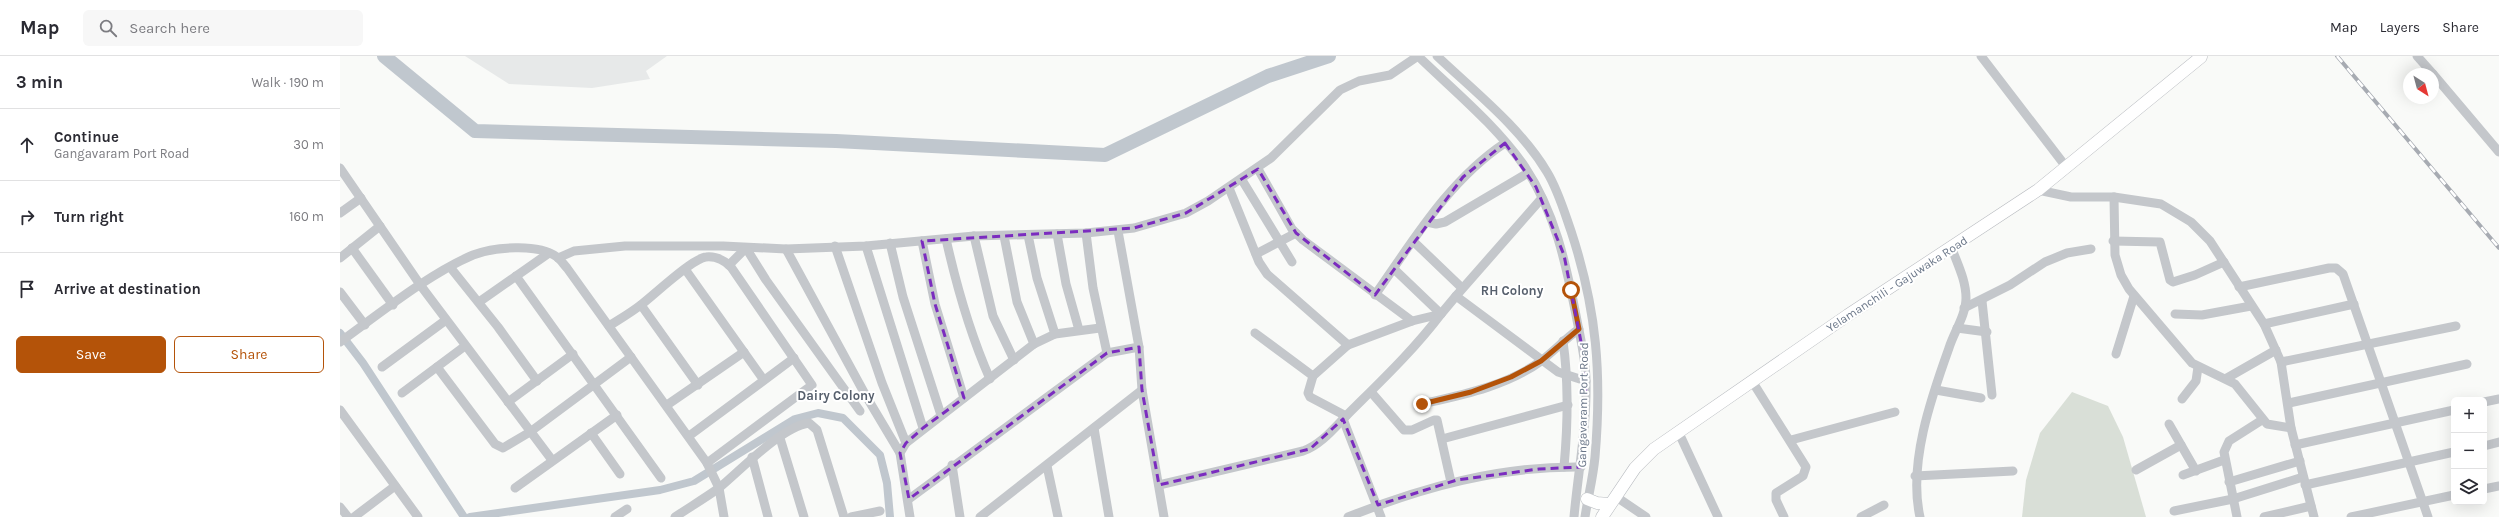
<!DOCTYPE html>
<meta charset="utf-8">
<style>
:root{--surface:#fff;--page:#f7f7f7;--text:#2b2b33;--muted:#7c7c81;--line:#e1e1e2;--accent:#b45309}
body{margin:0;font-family:Karla,sans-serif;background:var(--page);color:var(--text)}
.controls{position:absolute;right:12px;bottom:12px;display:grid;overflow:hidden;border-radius:6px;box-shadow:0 4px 16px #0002}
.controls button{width:36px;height:36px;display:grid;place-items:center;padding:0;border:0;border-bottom:1px solid var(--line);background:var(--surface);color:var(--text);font:20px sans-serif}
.compass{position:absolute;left:2063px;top:12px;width:36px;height:36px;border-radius:50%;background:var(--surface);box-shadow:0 4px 16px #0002;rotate:144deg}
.stop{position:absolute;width:12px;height:12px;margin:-9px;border:3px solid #b45309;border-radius:50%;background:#fff}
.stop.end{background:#b45309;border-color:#fff;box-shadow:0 1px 4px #0008}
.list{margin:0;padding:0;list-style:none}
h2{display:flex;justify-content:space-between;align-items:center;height:52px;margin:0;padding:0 16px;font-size:17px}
h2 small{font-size:13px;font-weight:400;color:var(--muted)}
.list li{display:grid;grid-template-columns:26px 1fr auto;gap:12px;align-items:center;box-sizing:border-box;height:72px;padding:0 16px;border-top:1px solid var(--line)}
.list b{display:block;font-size:15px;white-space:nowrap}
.list p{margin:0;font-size:13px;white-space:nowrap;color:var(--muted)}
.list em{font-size:13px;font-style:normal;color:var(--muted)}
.actions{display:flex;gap:8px;padding:12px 16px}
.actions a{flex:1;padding:9px 0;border:1px solid var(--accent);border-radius:6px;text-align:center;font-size:14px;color:var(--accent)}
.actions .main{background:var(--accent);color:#fff}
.icon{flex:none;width:22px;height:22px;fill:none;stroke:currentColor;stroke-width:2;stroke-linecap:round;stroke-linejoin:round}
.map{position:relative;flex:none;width:2159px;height:461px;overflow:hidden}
header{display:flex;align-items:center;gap:24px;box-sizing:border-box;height:56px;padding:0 20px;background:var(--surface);border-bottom:1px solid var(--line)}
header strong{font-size:19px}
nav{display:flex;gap:22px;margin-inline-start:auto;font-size:14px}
.search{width:280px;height:36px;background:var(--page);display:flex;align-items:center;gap:10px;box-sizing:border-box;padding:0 14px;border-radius:6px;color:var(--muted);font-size:15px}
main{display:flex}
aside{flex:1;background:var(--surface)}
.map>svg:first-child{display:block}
</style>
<header>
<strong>Map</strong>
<div class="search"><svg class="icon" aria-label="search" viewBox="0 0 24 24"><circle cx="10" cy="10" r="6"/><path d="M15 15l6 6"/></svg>Search here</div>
<nav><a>Map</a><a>Layers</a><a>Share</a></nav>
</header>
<main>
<aside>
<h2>3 min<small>Walk · 190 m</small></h2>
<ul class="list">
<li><svg class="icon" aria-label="ahead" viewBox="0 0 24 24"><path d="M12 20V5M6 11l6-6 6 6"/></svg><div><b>Continue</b><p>Gangavaram Port Road</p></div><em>30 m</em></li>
<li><svg class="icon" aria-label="right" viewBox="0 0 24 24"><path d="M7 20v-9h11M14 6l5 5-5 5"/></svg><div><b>Turn right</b></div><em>160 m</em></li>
<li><svg class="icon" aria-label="arrive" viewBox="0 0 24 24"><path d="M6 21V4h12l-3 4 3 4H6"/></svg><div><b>Arrive at destination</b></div></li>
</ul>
<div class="actions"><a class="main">Save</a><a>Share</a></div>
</aside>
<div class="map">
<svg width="2159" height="461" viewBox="0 0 2159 461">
<rect width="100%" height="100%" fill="#f9faf8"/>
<path fill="#e7e9e9" d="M125,0H327L306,15L310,23L252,32L169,28Z"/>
<path fill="#d9dfd7" d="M1732,336L1768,350L1783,381L1806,461H1682L1686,424L1700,377Z"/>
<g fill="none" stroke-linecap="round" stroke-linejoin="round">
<g stroke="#c0c7ce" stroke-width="8">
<path d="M0,277L23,307L124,461"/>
<path d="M130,461L320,434L354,425L455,363L478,357L503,362L540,399L547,427L550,461"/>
</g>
<path stroke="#c0c7ce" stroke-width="14" d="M44,0L135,75L496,85L765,99L928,20L989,0"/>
<defs>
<g id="major">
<path d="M1247,443L1257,447L1269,448"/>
<path d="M1262,461L1295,412L1314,393L1508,259L1698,134L1861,1"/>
</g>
</defs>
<use href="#major" stroke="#b7babf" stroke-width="13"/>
<g stroke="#c4c7cb" stroke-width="9">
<path d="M1078,0C1114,35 1156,69 1185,111C1215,156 1226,208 1236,259C1240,281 1246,303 1246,325C1247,371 1238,416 1234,461"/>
<path d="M1097,0C1135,36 1180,71 1207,116C1218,134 1224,155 1231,175C1257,254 1262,319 1255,401C1253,422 1248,441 1245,461"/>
<path d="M1641,0L1727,112"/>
<path d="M2077,0L2093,18"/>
<path d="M2093,18L2159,96"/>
<path d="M0,112L81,230L212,404"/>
<path d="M918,113L952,173L963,184L1072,265"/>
<path d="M902,124L952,206"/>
<path d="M889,132L919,206L927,218L1008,289L1072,265L1101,258L1116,240L1218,316L1246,325"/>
<path d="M1698,134L1731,141H1774L1821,148L1851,166L1870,185L1924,268L1941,306L1951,372L1974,461"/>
<path d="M1774,141L1775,199L1781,219L1789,233L1852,307L1895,328L1927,368L1951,372"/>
<path d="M0,157L21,142"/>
<path d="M1087,166L1096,168L1105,166L1188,117"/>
<path d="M778,175L799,291L802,334L824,461"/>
<path d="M746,177L753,232L767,297"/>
<path d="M717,178L726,228L739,274"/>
<path d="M688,179L697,222L715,278"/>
<path d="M634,180L653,260L674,304"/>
<path d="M664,180L677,246L694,288"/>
<path d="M606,183C617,232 630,278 650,323"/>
<path d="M582,185L595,248L624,342"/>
<path d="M1073,185L1122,232"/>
<path d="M1773,185L1820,186L1830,224L1833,226L1855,219L1884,206"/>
<path d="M550,187L563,241L601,359"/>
<path d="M495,190L542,327L566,387"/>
<path d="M526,190L583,372"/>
<path d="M12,192L53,249"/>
<path d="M446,193L526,340L560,397"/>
<path d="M916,198L956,177"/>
<path d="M0,202L40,170"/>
<path d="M218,202L234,195L285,190H383L446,193L526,190L634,180L746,177L794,172L846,157L868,145L931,102L1000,34L1019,25L1050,19L1078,0"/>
<path d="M389,209L406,192L426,224L520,355"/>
<path d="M110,211L158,271L197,325"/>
<path d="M345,213L423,323"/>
<path d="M176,220L321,422"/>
<path d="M1899,231L1989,212H1996L2003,218L2088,461"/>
<path d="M0,236L25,269"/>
<path d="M1035,239C1073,185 1109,124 1165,87"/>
<path d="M1116,240L1202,142"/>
<path d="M1642,245L1652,339"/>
<path d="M139,246L209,197"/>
<path d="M301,249L358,329"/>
<path d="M1624,252L1670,229L1705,206L1727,197L1751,193"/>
<path d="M1835,258L1862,259L1911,250"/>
<path d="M1924,268L2014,248"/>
<path d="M269,270C280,263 292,256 302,248C315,238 353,202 366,201C376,200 385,205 391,211L472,329L367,407"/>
<path d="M1617,272L1647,276"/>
<path d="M915,277L973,320L968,337L970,341L1006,360"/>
<path d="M1223,285C1229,328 1228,368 1224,411"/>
<path d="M0,286C39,258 90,217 133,199C154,191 198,187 217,201C221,204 224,209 227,212L367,407L379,432L384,461"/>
<path d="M1776,298L1794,240"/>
<path d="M1941,306L2116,270"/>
<path d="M42,311L106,264"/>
<path d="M97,311L155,388L163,392L190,376L291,301"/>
<path d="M973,320L1008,289"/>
<path d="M1887,322L1936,294"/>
<path d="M1412,325L1466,411L1463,420L1436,437V444L1444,461"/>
<path d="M1596,334L1641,342"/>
<path d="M1031,336L1064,374H1072L1094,364H1097L1111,426"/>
<path d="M62,337L125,290"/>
<path d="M1842,343L1856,325L1858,311"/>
<path d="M168,346L233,298"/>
<path d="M2144,346L2159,343"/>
<path d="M1949,347L2127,308"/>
<path d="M1082,348C1122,339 1167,330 1201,305C1214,295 1225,283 1239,273"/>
<path d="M327,349L404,296"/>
<path d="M0,354L78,461"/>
<path d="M1003,363L1041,461"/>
<path d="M1829,368L1856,415"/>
<path d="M754,372L769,461"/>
<path d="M1338,375L1378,461"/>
<path d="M251,377L280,418"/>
<path d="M349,380L454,302"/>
<path d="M440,382L464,461"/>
<path d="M1102,383L1228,349"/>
<path d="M1451,384L1555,356"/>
<path d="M1955,389L2114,354"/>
<path d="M2144,390L2159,386"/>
<path d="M412,401L428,461"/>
<path d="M612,409L620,461"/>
<path d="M707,410L718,461"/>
<path d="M1796,414L1841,389"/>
<path d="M1843,419L1884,404"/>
<path d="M1575,420L1673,415"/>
<path d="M1889,426L1960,405"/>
<path d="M819,429L963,395C981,389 995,371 1008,358C1040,326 1073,295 1101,258L1054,213"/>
<path d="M1965,429L2114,396"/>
<path d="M175,432L277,359"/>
<path d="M2144,433L2159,430"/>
<path d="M1275,440L1306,461"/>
<path d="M569,443L767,297L799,291"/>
<path d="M0,451L8,461"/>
<path d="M1834,455L1893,443L1963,421"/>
<path d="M14,461L55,430"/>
<path d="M275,461L287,453"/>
<path d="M335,461C350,451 365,442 379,432C401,414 441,371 469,367L477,374L504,461"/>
<path d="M511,461L540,455"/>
<path d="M570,461L560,397L566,387L694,288L715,278L760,272"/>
<path d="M640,461L802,334"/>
<path d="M1008,461C1083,431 1160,410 1241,411"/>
<path d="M1521,461L1544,449"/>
<path d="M1580,461C1568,408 1591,342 1609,292C1614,276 1626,259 1626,242C1626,225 1618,209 1612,193"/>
<path d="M1897,461L1884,396L1889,385L1922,364"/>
<path d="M1924,461L1971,450"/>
<path d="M2011,461L2114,439"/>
</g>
<use href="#major" stroke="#fff" stroke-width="12"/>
<defs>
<path id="rail" d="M1997,0L2159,192"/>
</defs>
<use href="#rail" stroke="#a7abb2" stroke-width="4"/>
<use href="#rail" stroke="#fff" stroke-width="2.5" stroke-dasharray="8" stroke-linecap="butt"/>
</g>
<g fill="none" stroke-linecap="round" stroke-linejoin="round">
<path stroke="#b45309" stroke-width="5" d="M1082,348L1131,336L1171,321L1201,305L1239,273L1231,234"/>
</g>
<path fill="none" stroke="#7b2cbf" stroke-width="3" stroke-dasharray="8 5" stroke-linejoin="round" d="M1165,87L1196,131L1224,199L1243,296L1246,325L1241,411L1199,413L1117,424L1038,449L1003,363L970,393L819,429L802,334L799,291L767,297L569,443L560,397L566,387L583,372L624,342L595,248L582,185L794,172L846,157L918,113L956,177L1035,239L1123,121Z"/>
<g text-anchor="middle" stroke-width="4" stroke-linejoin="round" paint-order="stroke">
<g font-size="12" fill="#6a7688" stroke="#fff">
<text transform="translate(1557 228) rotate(-33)" y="4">Yelamanchili - Gajuwaka Road</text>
<text transform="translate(1243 349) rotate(-89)" y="4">Gangavaram Port Road</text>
</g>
<g font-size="13" font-weight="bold" fill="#57606d" stroke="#fff">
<text x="1172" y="239">RH Colony</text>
<text x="496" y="344">Dairy Colony</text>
</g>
</g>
</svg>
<div class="controls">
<button>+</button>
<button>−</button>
<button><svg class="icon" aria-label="layers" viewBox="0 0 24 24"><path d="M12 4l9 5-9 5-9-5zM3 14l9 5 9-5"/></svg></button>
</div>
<svg class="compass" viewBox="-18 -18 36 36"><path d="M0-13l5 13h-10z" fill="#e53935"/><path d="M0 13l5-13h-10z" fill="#7c7c81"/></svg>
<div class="stop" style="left:1231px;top:234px"></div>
<div class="stop end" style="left:1082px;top:348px"></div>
</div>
</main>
